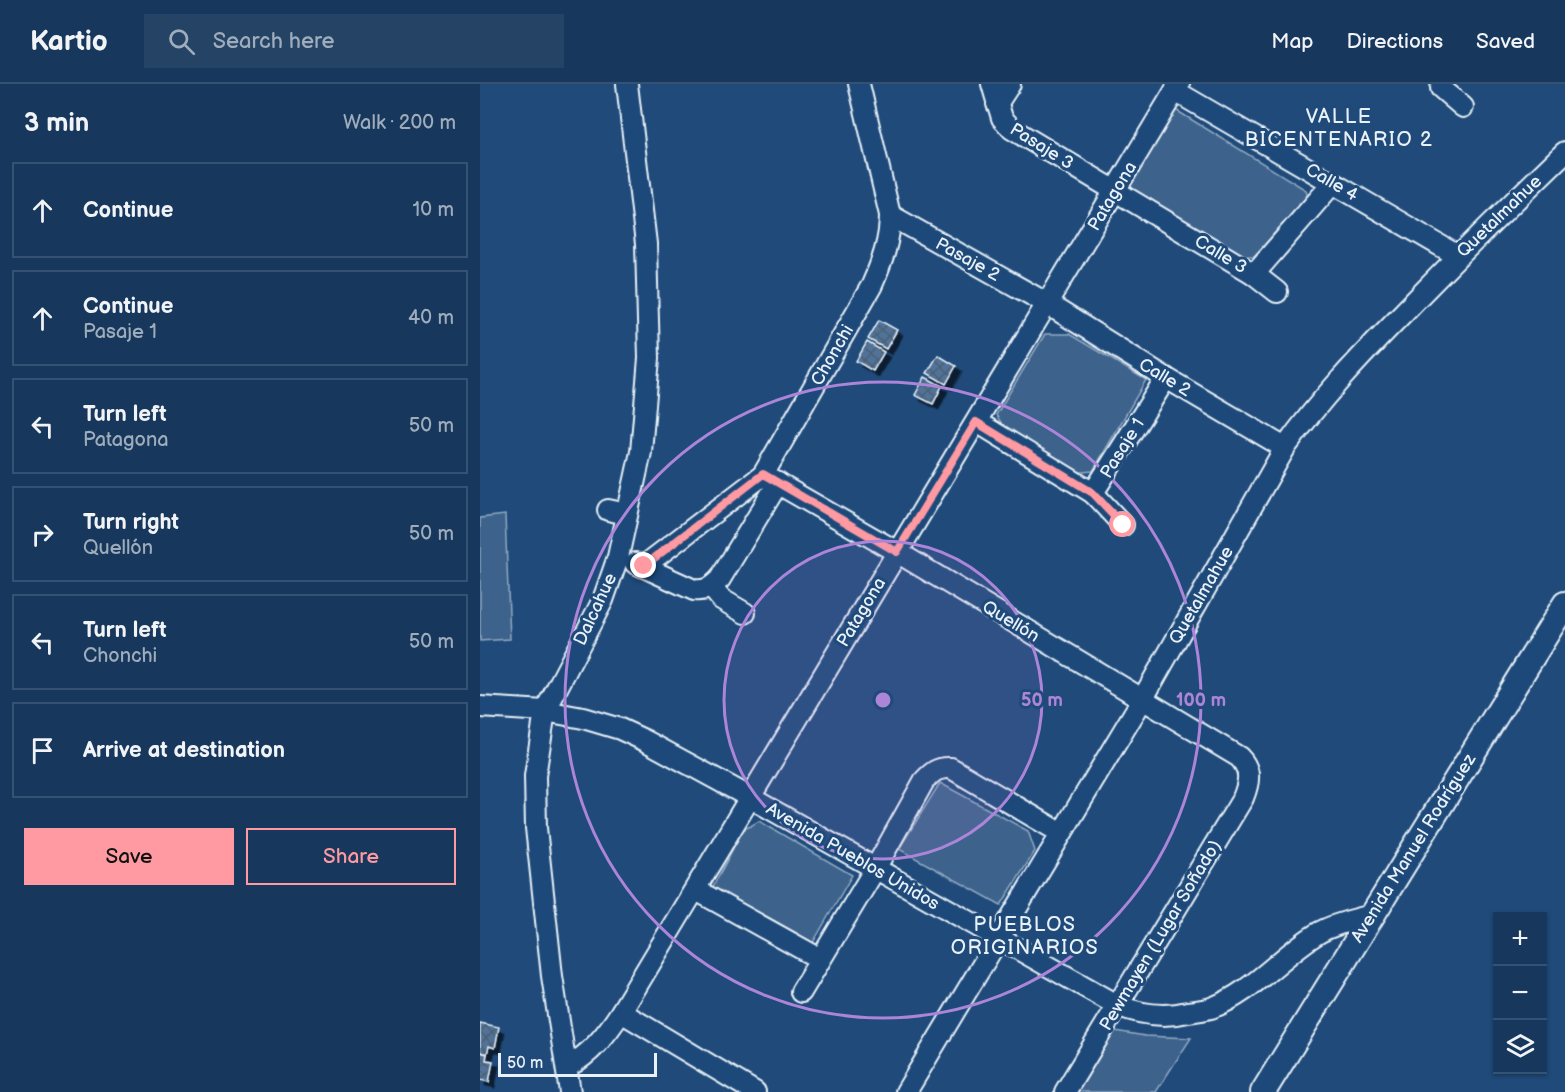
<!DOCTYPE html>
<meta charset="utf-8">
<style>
:root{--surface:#17385c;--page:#244365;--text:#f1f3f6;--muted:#9eacbb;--line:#365272;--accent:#ff9aa2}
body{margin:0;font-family:"Balsamiq Sans",sans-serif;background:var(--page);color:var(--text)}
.controls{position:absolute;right:18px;bottom:18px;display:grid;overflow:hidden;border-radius:0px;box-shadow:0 2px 4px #0004}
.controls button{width:54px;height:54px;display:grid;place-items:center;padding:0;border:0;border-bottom:2px solid var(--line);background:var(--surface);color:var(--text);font:30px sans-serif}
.scale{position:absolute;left:18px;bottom:15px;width:159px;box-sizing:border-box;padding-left:6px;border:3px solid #e8f1f8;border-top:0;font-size:16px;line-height:21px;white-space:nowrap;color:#e8f1f8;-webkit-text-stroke:4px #1f4a7a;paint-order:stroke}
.stop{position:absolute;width:18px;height:18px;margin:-14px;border:4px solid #ff9aa2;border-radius:50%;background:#fff}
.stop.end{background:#ff9aa2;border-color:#fff;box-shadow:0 2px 6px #0008}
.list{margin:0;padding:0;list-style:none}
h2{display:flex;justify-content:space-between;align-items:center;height:78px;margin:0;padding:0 24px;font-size:26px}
h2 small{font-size:20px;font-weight:400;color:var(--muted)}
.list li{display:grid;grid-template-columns:39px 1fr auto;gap:18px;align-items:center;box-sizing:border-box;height:96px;margin:0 12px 12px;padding:0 12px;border:2px solid var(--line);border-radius:0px}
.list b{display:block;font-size:22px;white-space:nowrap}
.list p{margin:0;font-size:20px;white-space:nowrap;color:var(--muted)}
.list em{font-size:20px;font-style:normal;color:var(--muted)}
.actions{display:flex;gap:12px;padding:18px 24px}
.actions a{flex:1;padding:14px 0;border:2px solid var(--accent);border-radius:0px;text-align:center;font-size:21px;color:var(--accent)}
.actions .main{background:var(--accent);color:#111}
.icon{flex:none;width:33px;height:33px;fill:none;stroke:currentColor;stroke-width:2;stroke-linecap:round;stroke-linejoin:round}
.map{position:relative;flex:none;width:1085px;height:1008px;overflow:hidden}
header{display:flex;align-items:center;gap:36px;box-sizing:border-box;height:84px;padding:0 30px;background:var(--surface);border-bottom:2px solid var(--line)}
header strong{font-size:28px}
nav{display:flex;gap:33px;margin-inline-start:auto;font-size:21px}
.search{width:420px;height:54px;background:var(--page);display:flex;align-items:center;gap:15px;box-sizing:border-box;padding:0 21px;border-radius:0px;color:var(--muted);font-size:22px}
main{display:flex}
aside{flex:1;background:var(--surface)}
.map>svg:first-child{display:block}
</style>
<header>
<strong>Kartio</strong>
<div class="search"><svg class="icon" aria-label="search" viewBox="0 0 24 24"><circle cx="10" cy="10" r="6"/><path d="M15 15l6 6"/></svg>Search here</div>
<nav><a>Map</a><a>Directions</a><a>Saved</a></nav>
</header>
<main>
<aside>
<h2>3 min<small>Walk · 200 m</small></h2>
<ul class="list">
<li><svg class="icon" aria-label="ahead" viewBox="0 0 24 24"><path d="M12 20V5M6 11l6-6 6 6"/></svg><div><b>Continue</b></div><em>10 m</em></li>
<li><svg class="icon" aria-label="ahead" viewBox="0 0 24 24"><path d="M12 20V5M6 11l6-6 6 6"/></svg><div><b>Continue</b><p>Pasaje 1</p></div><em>40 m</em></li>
<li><svg class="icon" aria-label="left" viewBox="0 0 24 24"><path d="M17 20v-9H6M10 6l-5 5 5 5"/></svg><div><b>Turn left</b><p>Patagona</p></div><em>50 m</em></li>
<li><svg class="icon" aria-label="right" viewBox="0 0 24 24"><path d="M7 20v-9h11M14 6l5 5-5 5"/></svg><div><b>Turn right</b><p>Quellón</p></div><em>50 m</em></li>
<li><svg class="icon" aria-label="left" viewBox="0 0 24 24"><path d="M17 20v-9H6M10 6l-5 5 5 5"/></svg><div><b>Turn left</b><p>Chonchi</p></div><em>50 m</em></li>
<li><svg class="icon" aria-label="arrive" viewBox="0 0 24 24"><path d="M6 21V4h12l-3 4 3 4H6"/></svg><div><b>Arrive at destination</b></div></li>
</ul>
<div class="actions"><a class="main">Save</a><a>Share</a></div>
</aside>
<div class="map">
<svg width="1085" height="1008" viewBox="0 0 1085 1008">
<defs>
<pattern id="building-cross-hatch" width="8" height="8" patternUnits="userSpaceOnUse" patternTransform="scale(1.5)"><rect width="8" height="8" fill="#517399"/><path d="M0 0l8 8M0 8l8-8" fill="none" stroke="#4c5e72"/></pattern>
<filter id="shadow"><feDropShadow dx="5.5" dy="5.5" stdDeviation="0" flood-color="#0009"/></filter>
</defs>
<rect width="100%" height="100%" fill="#1f4a7a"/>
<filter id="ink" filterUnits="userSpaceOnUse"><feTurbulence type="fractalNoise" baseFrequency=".0167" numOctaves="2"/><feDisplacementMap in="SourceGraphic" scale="12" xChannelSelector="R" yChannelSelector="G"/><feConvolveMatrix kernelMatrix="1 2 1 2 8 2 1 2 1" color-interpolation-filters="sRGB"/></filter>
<g filter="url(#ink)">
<g fill="#3c628c" stroke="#92aac2" stroke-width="1.5">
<path d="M694,25L826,106L828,114L774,172H757L646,109Z"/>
<path d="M565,250H589L666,296L613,387L592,389L526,346L516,331Z"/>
<path d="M25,431L30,555L0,557V434Z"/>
<path d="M460,699L548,747L555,767L521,821L419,765Z"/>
<path d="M279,737L372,791L327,869L228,812L263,746Z"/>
<path d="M635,947L665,952L711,954L676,1008H598Z"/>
</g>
<g fill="url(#building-cross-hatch)" stroke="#e8f1f8" stroke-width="1.5" filter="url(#shadow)">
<path d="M399,236L417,246L406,265L388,255Z"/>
<path d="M387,258L404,268L393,287L376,277Z"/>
<path d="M458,271L476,282L466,300L447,289Z"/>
<path d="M445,293L462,302L453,320L435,311Z"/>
<path d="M0,939L19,943L15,964L9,962L7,970L0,968Z"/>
<path d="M0,968L7,970L6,976L13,977L9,998L0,996Z"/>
</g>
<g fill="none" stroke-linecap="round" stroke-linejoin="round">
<defs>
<g id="minor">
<path d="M512,0L522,34L532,45L774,190L853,99"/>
<path d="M961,4L983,23"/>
<path d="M695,7L978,172"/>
<path d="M517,20L530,0"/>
<path d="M410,131L566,219L686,294L805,364"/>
<path d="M774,190L797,208"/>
<path d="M497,338L613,409L686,294"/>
<path d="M283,391L417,468L759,673C772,686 769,699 763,714L585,1008"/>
<path d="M613,409L643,441"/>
<path d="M128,426L147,430"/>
<path d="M155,479L214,506C226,507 231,504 240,495L298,399"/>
<path d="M164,482L283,391L392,201C402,178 410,157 410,131L379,0"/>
<path d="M232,504L241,515L265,529"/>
<path d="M0,623L65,627L103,634L140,645L166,657L271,714L637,921C661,931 683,934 708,928C716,927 724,926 731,924C773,909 802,870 840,848C856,839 874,836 892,831"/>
<path d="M216,806L340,875"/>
<path d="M321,908L395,785L444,697C452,688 458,683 471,684L581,749"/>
<path d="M141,928L275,1008"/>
<path d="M87,983C111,970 126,951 141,928L699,0"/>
<path d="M90,1008L72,892L56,744L55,692L65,627L123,516L138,473L161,368L169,274L166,160L147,0"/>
<path d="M426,1008L662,616L805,364C840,315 881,272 923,229C976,174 1030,121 1085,68"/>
</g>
<path id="tertiary" d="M783,1008L1085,520"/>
</defs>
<use href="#minor" stroke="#e8f1f8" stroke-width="24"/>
<use href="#tertiary" stroke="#e8f1f8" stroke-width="28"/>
<use href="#minor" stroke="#1f4a7a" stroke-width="20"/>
<use href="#tertiary" stroke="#1f4a7a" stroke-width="24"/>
</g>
</g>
<g fill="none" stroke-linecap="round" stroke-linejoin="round" filter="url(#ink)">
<path stroke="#ff9aa2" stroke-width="8" d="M164,482L283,390L417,468L496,338L613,409L643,441"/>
</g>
<circle cx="403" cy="616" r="159" fill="#ac85d9" fill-opacity=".12"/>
<g fill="none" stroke="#ac85d9" stroke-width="3">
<circle cx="403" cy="616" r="159"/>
<circle cx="403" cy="616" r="318"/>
</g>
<g text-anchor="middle" stroke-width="6" stroke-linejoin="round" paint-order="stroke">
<g font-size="18" fill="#e8f1f8" stroke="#1f4a7a">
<text transform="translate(562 62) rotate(32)" y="6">Pasaje 3</text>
<text transform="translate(852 98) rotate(30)" y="6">Calle 4</text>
<text transform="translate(632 112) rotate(-59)" y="6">Patagona</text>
<text transform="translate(1019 132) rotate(-44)" y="6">Quetalmahue</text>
<text transform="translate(741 170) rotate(31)" y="6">Calle 3</text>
<text transform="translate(488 175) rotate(29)" y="6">Pasaje 2</text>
<text transform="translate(352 271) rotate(-60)" y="6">Chonchi</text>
<text transform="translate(685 293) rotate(31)" y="6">Calle 2</text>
<text transform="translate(642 364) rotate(-58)" y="6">Pasaje 1</text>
<text transform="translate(721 511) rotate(-60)" y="6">Quetalmahue</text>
<text transform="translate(115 525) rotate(-65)" y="6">Dalcahue</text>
<text transform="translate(381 528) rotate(-59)" y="6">Patagona</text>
<text transform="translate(531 537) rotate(31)" y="6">Quellón</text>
<text transform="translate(933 764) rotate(-58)" y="6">Avenida Manuel Rodríguez</text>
<text transform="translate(373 772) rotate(30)" y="6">Avenida Pueblos Unidos</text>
<text transform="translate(680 851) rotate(-59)" y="6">Pewmayen (Lugar Soñado)</text>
</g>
<g font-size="20" letter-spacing="1.5" fill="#e8f1f8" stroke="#1f4a7a">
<text x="859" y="39">VALLE<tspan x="859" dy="23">BICENTENARIO 2</tspan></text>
<text x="545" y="847">PUEBLOS<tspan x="545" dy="23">ORIGINARIOS</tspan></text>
</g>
</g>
<circle cx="403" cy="616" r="9" fill="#ac85d9" stroke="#1f4a7a" stroke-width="3"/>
<g font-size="18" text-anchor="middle" font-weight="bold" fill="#ac85d9" stroke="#1f4a7a" stroke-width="6" stroke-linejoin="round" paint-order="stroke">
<text x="562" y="622">50 m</text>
<text x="721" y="622">100 m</text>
</g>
</svg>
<div class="controls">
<button>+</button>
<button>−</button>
<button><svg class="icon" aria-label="layers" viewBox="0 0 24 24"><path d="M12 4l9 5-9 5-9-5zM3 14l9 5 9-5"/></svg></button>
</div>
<div class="scale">50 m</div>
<div class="stop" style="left:643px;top:441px"></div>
<div class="stop end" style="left:164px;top:482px"></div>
</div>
</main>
